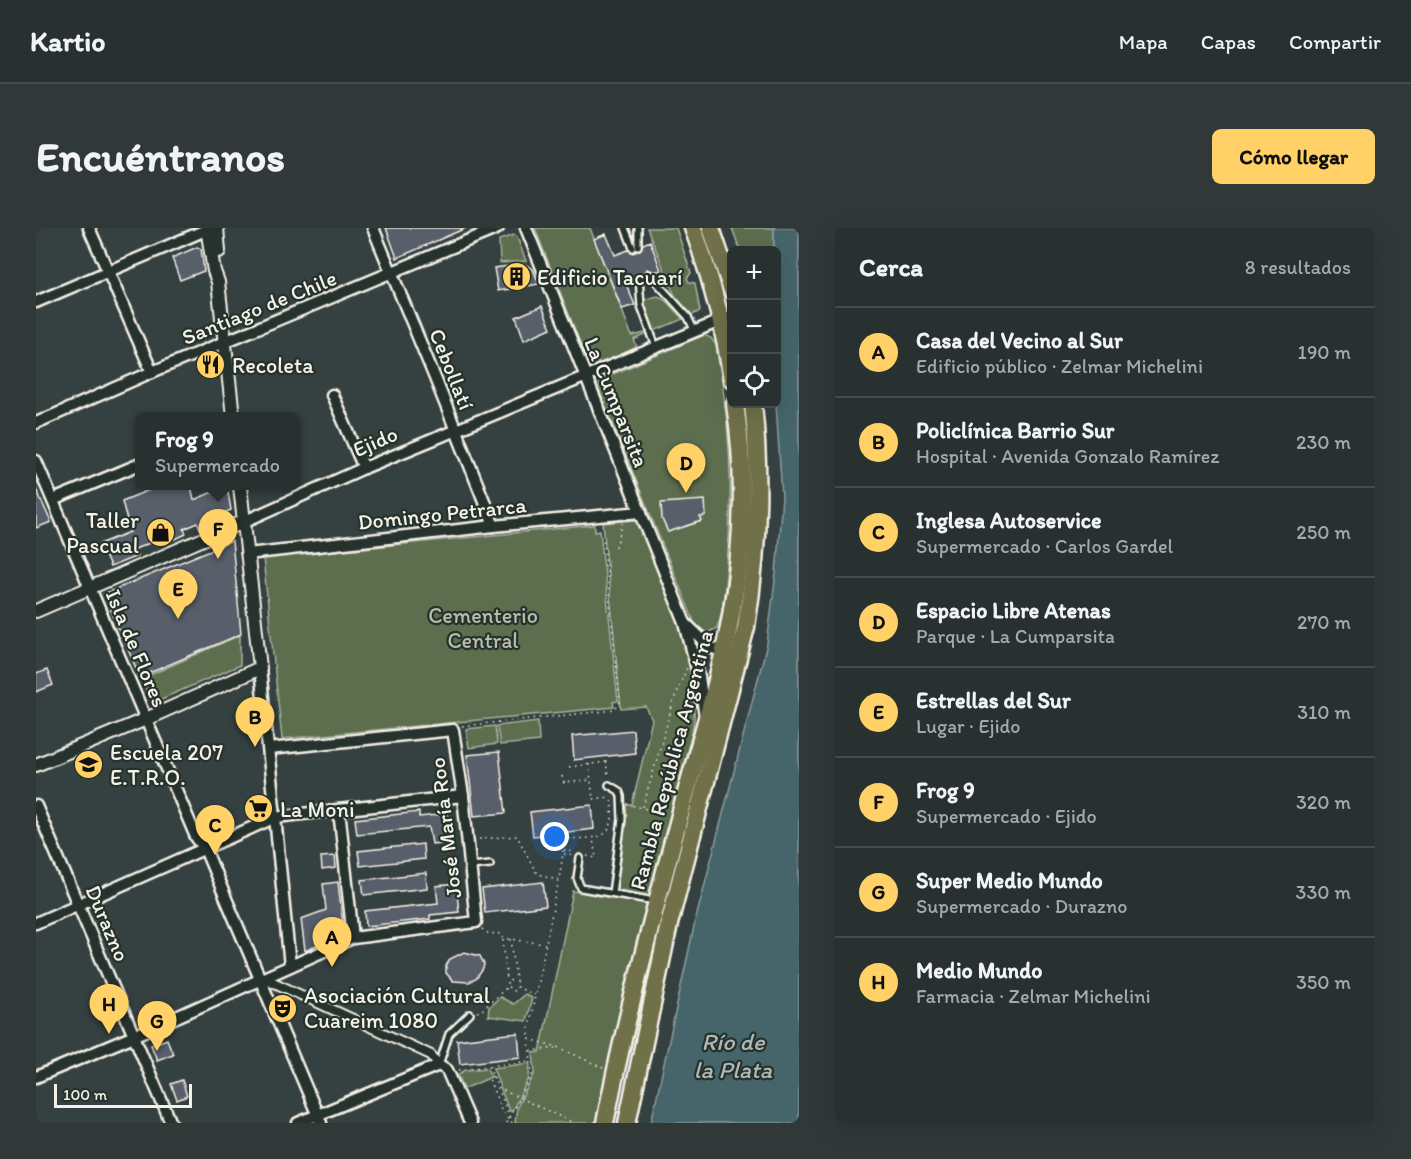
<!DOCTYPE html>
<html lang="es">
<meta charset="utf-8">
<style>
:root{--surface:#283030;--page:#303838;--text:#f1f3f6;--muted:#a5a9ab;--line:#444b4c;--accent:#ffd166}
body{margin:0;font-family:Itim,sans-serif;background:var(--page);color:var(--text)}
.controls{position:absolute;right:18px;top:18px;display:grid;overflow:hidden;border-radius:9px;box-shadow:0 6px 24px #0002}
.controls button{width:54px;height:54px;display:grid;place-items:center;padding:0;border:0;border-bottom:2px solid var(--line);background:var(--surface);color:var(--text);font:30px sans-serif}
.scale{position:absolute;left:18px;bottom:15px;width:138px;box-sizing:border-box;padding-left:6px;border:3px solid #f4f1e8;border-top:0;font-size:16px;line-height:21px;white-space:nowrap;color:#f4f1e8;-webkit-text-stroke:4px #26332d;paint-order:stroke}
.you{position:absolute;left:519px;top:609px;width:21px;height:21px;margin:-15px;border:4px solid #fff;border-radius:50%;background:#1a73e8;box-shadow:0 0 0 9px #1a73e833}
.badge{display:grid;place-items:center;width:39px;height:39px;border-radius:50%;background:var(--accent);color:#111;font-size:20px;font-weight:700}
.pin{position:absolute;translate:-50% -50px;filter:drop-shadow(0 2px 3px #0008)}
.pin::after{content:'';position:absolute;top:32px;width:21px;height:18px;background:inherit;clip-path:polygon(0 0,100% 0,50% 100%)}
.popup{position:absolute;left:99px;top:184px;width:165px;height:78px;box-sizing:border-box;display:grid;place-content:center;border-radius:9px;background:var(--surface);filter:drop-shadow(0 2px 4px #0005);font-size:20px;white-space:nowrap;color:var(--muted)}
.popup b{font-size:22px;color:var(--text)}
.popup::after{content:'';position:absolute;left:50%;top:100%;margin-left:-12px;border:12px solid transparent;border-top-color:var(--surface)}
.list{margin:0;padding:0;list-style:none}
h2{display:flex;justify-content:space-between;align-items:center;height:78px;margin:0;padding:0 24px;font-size:26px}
h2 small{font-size:20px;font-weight:400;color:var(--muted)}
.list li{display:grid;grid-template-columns:39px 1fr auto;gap:18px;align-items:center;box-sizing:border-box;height:90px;padding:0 24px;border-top:2px solid var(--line)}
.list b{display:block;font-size:22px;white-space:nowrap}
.list p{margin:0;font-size:20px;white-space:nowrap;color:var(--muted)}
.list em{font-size:20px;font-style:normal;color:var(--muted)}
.icon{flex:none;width:33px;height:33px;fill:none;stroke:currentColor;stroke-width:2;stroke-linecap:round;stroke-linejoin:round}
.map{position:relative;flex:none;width:763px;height:895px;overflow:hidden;border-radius:9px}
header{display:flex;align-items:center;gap:36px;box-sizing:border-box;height:84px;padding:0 30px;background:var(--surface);border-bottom:2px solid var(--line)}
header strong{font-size:28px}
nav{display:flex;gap:33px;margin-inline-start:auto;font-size:21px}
.intro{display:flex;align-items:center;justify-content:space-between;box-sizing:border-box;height:144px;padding:0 36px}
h1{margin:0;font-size:42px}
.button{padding:15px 27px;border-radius:9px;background:var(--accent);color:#111;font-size:21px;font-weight:700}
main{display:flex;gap:36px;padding:0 36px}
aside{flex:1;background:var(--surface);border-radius:9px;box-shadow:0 6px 24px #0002}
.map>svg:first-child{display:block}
</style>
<header>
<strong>Kartio</strong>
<nav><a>Mapa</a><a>Capas</a><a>Compartir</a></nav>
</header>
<div class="intro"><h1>Encuéntranos</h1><a class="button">Cómo llegar</a></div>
<main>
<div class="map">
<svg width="763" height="895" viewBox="0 0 763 895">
<rect width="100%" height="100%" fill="#354040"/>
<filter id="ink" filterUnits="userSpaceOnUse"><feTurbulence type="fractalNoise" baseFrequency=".0167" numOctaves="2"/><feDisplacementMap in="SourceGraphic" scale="12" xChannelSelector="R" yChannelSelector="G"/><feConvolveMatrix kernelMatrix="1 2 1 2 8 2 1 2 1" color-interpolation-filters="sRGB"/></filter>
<g filter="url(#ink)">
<g fill="#5d6e50" stroke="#a8b09c" stroke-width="1.5">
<path d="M499,0H554L596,108L609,105V107L598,112L601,119C586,125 562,143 550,130Z"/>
<path d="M611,0H640L655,45L651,50L653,54L659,55L664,83L656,87L639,68Z"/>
<path d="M696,0H738V22H704Z"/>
<path d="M478,7L481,9L490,33L464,35L463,12Z"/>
<path d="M622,68L630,73L647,91L618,103L608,80L609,71Z"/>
<path d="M668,107L675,110L680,117C694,190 698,262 691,336C689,357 688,380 681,400L671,405L659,396L563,162V156L568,150Z"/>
<path d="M599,292L601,293C626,356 670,436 656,505L590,755L561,895H479L481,879L499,845L497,825L504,824L537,663L579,669L589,577H596L616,492L610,479L585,481L567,295Z"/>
<path d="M559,297V303L564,302L582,473L577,474L578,479L246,511L227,330Z"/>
<path d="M204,407V437L116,475L105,451Z"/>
<path d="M502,493L503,513L464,517L461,498Z"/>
<path d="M459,498L461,516L433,520L430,501Z"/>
<path d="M489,766L496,770L490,793L452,788L453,779L464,769L477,776Z"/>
<path d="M494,835L493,850L476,883H473L457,840Z"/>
<path d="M451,840L455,849L428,861L422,846L430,842Z"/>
</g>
<path fill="#45656b" stroke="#8b9d9d" stroke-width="1.5" d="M738,0H763V895H615L659,694L731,416L740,345L746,269L740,176V22H738Z"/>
<g fill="#585e6b" stroke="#f4f1e8" stroke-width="1.5">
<path d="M350,0H430L361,30Z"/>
<path d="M570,6L579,27L592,22L597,25L604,22L607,16L614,13L625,42L618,44L611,41L608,49L605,45L601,46L598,52L590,56L599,77L586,81L558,11Z"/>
<path d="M161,19L165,21L168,43L144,52L136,30Z"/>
<path d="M488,36L497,41L503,56L462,63L458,40Z"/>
<path d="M506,78L515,100L488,112L480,89Z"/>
<path d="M123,258H155L158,272L191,258L195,282L176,290L177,295L164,301L162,295L148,301L150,306L137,312L135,306L99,321L101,328L74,339L64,316L94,304L86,273Z"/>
<path d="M0,261L15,294L0,300Z"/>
<path d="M669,272L670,288L664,289L666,293L632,304L626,291L625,275Z"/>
<path d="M196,313L205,406L104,449L68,366Z"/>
<path d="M11,442L17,457L0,464V446Z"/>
<path d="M597,502L599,525L538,532L536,508Z"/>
<path d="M463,524L470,585L438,588L431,527Z"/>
<path d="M556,577L558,601L497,608L494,584Z"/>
<path d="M383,584V589L411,586L414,614L396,616L393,599L321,606L319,591Z"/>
<path d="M387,616L388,631L324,638L322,623Z"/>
<path d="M299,628L300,640L286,642L285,629Z"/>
<path d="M390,645L391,660L328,667L326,652Z"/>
<path d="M302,654L308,706L269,723L265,691L290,682L287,656Z"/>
<path d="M507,654L510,678L449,685L446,661Z"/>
<path d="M420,656L423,684L394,687V691L330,698L329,683L402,675L400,658Z"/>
<path d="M428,724L444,728L448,736L447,741L440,751L433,754L417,753L410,745V738L414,731Z"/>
<path d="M482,805L484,829L424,836L421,812Z"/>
<path d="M131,811L137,826L121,832L115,817Z"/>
<path d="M146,852L151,868L141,872L135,856Z"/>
</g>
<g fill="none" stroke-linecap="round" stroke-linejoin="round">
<defs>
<g id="service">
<path d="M589,0L597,20"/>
<path d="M602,18V0"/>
<path d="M613,46L652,89L658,102"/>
<path d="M603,50L605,78L620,119"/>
<path d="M573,557L583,563L585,568L586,591L576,665"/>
<path d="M544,630L541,650L545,660L619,673"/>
<path d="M435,638L454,636"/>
<path d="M403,837L413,806L434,786"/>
</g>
<path id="pedestrian" d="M228,750L395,827L403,837"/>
<g id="minor">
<path d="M53,0L116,144"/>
<path d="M337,0L399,150L458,298"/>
<path d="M490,0L649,395L663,449L669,489"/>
<path d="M0,74L172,1"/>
<path d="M296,167L328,240"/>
<path d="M0,195L116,144L462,0"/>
<path d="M0,233L160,609L169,621L285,895"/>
<path d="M17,272L104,236"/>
<path d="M207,294L328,240L696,88"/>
<path d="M211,326L458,298L605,284"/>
<path d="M650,396L675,420L688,423"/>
<path d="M224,440L254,738"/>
<path d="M0,578L135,895"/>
<path d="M303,582L317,710"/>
<path d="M0,695L240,589L427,568"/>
<path d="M0,849L98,808L317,710L440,694L427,568L417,502L233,521"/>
<path d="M262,895L403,837L411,842L434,895"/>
</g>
<g id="tertiary">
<path d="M171,0L178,43L182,54L197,188"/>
<path d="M181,0L183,23"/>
<path d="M0,383L207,294"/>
<path d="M0,537L110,491L224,440L204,258"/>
</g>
<g id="primary">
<path d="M657,0C675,49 688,99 696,151"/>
<path d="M675,0L696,62"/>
<path d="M569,895C589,793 616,691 643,591C660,525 682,460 694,393C707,322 710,247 699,176"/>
<path d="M591,895L633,696L710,399C722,324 725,251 717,176"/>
</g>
</defs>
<use href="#service" stroke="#f4f1e8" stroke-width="10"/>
<use href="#pedestrian" stroke="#f4f1e8" stroke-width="12"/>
<use href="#minor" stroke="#f4f1e8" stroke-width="15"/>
<use href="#tertiary" stroke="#f4f1e8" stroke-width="16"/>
<use href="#primary" stroke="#f4f1e8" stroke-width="21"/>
<g stroke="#f4f1e8" stroke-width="1.5" stroke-dasharray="1.5 4.5" stroke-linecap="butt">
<path d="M696,1L698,0"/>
<path d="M580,319L587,295"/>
<path d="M426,498L579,482L584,474L567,308"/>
<path d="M553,536L557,571L574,569"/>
<path d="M533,539L570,534L572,548"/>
<path d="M526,548L528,555L554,552"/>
<path d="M591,576L630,586"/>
<path d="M607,579L640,465L651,440"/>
<path d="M443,611L481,608L501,646L522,651"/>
<path d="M528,622L538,624"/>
<path d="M528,626L538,628"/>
<path d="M551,628L560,630L557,611"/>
<path d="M446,701L453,706L462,705L467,710L509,716"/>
<path d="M475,711L481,759L498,767"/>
<path d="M467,712L471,752"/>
<path d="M472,759L477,763L481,759"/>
<path d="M441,784L445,783L471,759V753L479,752"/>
<path d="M495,823L520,820"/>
<path d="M454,838L494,833"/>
<path d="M567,840L522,819L493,811V798L523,651L527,626V611C565,609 581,615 575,568"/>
<path d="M423,842L453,838L462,860L538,895"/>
<path d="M457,848L453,851L465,881L472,891"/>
<path d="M462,860L476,895"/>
<path d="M470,895L496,848L493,812"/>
</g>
<use href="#service" stroke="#26332d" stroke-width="5"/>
<use href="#pedestrian" stroke="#26332d" stroke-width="8"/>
<use href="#minor" stroke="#26332d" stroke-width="10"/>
<use href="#tertiary" stroke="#26332d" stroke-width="12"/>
<use href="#primary" stroke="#70704a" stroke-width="16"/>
</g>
</g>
<defs>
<symbol id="building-disc" viewBox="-11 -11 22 22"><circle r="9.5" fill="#ffd166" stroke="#26332d"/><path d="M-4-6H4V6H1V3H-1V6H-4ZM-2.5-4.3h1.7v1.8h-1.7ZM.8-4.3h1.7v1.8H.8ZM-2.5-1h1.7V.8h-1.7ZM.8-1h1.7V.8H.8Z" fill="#111"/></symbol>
<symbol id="restaurant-disc" viewBox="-11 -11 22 22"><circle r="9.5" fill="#ffd166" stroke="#26332d"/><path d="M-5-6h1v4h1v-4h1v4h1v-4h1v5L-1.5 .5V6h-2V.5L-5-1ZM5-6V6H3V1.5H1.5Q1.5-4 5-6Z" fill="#111"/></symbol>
<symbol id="shop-disc" viewBox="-11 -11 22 22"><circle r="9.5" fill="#ffd166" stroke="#26332d"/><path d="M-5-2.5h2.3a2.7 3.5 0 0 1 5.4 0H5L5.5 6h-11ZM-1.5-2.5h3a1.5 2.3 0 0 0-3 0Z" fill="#111"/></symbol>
<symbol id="school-disc" viewBox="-11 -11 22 22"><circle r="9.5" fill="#ffd166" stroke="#26332d"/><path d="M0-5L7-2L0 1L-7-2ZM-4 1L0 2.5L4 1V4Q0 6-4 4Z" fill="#111"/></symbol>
<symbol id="supermarket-disc" viewBox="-11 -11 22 22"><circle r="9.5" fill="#ffd166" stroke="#26332d"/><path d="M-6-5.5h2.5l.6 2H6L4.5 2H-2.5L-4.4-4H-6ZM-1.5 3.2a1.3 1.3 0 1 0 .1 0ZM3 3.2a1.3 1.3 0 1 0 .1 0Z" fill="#111"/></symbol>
<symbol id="theatre-disc" viewBox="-11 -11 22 22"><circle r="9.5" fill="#ffd166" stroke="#26332d"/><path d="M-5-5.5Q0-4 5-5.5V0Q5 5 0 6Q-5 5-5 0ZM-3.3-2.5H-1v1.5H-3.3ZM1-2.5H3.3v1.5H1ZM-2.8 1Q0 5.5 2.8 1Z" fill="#111"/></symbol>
</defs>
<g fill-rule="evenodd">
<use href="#building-disc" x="464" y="32" width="33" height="33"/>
<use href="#restaurant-disc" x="158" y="120" width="33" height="33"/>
<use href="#shop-disc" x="108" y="288" width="33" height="33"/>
<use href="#school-disc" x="36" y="520" width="33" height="33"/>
<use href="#supermarket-disc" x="206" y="564" width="33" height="33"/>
<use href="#theatre-disc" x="230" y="764" width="33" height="33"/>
</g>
<g text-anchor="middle" stroke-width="4.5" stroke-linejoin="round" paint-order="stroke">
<g font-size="22" fill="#f4f1e8" stroke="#26332d" text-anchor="start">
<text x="501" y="57">Edificio Tacuarí</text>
<text x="196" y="145">Recoleta</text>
<text x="103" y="300" text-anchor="end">Taller<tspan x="103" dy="25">Pascual</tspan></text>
<text x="74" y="532">Escuela 207<tspan x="74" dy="25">E.T.R.O.</tspan></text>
<text x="244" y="589">La Moni</text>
<text x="268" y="775">Asociación Cultural<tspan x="268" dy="25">Cuareim 1080</tspan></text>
</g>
<g font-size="22" fill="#f4f1e8" stroke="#26332d">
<text transform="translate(223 79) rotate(-22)" y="8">Santiago de Chile</text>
<text transform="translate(416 141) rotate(68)" y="8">Cebollatí</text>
<text transform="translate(581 174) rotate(68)" y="8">La Cumparsita</text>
<text transform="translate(339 213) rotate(-23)" y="8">Ejido</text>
<text transform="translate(406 285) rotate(-6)" y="8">Domingo Petrarca</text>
<text transform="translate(101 420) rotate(67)" y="8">Isla de Flores</text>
<text transform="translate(635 532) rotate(-75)" y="8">Rambla República Argentina</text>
<text transform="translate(409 600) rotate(-97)" y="8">José María Roo</text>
<text transform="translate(72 695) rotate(67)" y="8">Durazno</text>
</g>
<g font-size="22" fill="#b8bdab" stroke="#26332d">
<text x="447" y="395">Cementerio<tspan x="447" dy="25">Central</tspan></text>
</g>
<g font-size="24" font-style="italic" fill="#aeb9b6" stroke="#26332d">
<text x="697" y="822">Río de<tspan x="697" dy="28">la Plata</tspan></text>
</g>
</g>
</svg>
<div class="controls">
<button>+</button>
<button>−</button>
<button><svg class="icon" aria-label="locate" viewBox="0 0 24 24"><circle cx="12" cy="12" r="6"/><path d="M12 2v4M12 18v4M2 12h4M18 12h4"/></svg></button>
</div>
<div class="scale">100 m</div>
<div class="you"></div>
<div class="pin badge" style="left:296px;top:739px">A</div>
<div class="pin badge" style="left:219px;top:519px">B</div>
<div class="pin badge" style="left:179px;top:627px">C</div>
<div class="pin badge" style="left:650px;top:265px">D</div>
<div class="pin badge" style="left:142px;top:391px">E</div>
<div class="pin badge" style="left:182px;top:331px">F</div>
<div class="popup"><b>Frog 9</b>Supermercado</div>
<div class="pin badge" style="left:121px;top:823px">G</div>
<div class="pin badge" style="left:73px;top:806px">H</div>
</div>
<aside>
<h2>Cerca<small>8 resultados</small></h2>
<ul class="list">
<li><span class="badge">A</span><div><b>Casa del Vecino al Sur</b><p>Edificio público · Zelmar Michelini</p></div><em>190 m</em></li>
<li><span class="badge">B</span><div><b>Policlínica Barrio Sur</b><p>Hospital · Avenida Gonzalo Ramírez</p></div><em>230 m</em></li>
<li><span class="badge">C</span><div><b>Inglesa Autoservice</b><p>Supermercado · Carlos Gardel</p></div><em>250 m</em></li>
<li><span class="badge">D</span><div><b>Espacio Libre Atenas</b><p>Parque · La Cumparsita</p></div><em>270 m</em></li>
<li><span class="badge">E</span><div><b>Estrellas del Sur</b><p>Lugar · Ejido</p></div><em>310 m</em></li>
<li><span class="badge">F</span><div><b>Frog 9</b><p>Supermercado · Ejido</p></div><em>320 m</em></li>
<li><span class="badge">G</span><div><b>Super Medio Mundo</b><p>Supermercado · Durazno</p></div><em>330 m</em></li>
<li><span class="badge">H</span><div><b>Medio Mundo</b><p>Farmacia · Zelmar Michelini</p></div><em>350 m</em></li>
</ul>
</aside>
</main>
